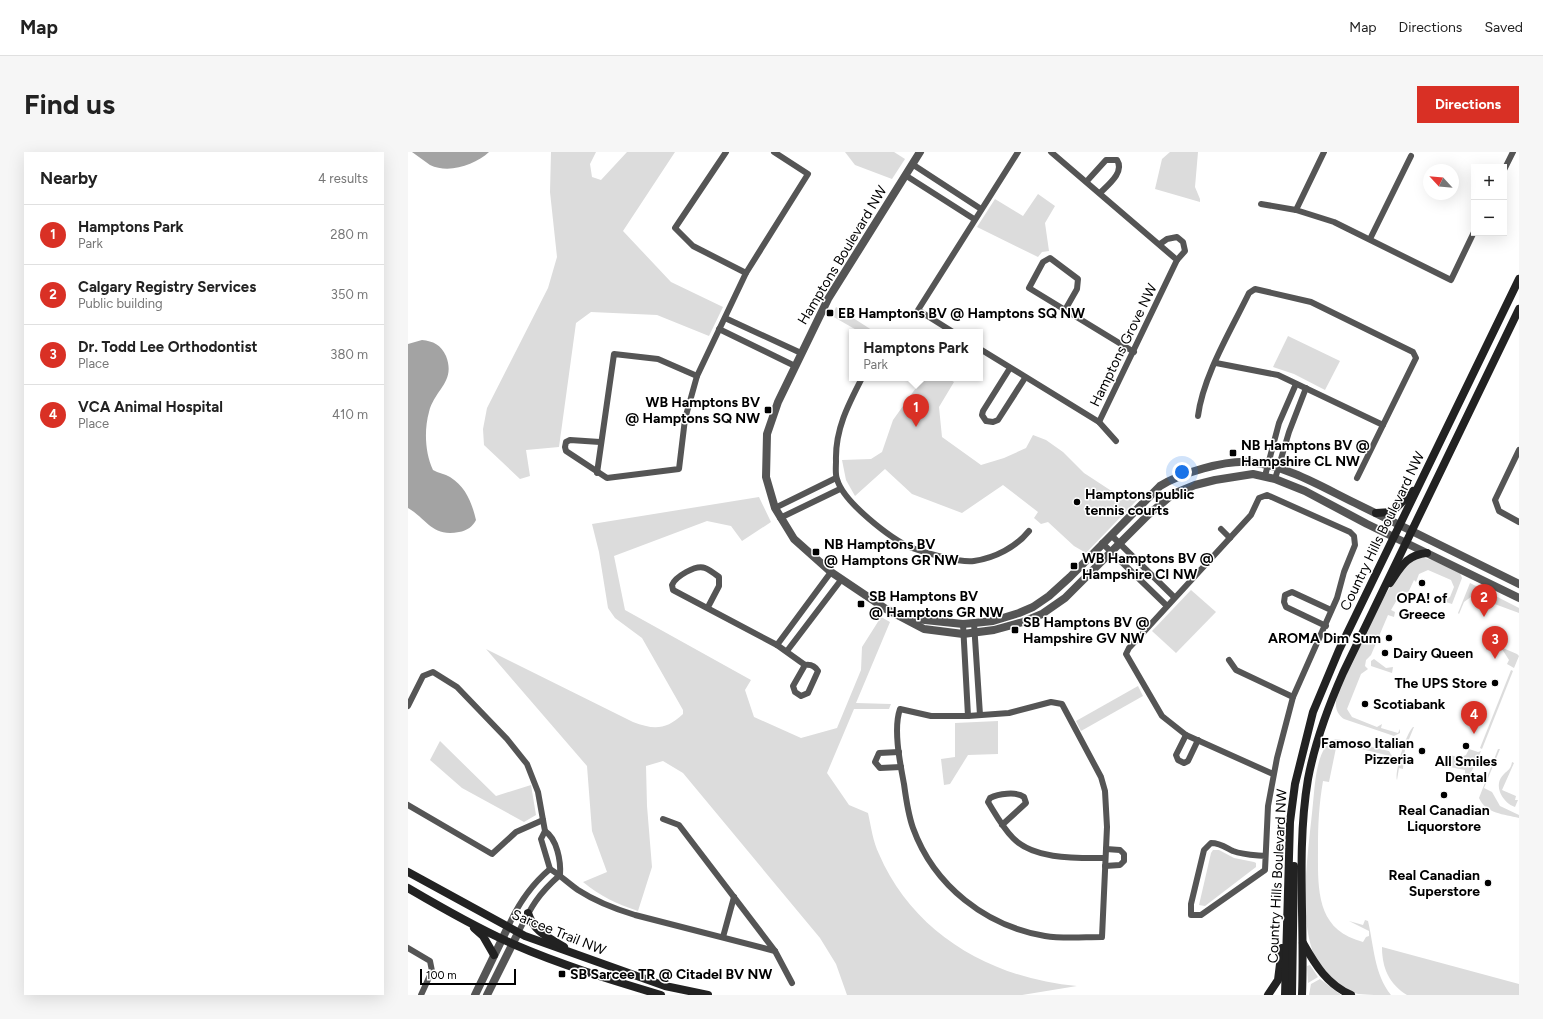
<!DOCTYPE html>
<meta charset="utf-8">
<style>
:root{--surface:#fff;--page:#f6f6f6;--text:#222;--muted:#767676;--line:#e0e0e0;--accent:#d93025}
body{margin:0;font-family:Figtree,sans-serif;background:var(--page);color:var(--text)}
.controls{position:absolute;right:12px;top:12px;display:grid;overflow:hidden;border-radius:0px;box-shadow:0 4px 16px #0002}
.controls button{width:36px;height:36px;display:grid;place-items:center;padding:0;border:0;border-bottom:1px solid var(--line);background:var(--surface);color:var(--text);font:20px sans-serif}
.compass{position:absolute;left:1015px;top:12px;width:36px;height:36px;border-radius:50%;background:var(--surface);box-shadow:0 4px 16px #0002;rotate:296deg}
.scale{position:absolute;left:12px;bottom:10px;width:96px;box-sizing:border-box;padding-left:4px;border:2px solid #000;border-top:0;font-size:11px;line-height:14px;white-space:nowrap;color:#000;-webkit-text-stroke:3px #fff;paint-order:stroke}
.you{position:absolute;left:774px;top:320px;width:14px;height:14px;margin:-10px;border:3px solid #fff;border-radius:50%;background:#1a73e8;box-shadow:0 0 0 6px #1a73e833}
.badge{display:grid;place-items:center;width:26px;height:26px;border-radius:50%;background:var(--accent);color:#fff;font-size:13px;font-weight:700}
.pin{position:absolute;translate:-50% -33px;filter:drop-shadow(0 1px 2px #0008)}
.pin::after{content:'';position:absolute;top:21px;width:14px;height:12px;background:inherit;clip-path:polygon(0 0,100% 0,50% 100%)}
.popup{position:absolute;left:441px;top:177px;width:134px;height:52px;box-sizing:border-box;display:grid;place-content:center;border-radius:0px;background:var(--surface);filter:drop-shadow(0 1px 3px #0005);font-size:13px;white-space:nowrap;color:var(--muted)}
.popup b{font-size:15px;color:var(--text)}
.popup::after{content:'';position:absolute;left:50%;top:100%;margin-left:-8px;border:8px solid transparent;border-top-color:var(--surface)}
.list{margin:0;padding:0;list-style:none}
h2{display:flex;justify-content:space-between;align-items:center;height:52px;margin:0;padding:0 16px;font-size:17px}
h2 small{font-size:13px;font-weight:400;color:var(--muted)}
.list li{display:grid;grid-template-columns:26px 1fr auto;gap:12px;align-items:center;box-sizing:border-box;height:60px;padding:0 16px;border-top:1px solid var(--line)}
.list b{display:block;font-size:15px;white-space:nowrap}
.list p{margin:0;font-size:13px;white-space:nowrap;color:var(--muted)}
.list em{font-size:13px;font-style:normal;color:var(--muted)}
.map{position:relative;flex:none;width:1111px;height:843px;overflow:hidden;border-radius:0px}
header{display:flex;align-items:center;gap:24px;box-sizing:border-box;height:56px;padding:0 20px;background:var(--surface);border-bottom:1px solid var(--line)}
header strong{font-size:19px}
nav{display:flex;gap:22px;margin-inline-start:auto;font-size:14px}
.intro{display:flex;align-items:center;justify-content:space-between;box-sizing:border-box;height:96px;padding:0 24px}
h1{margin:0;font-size:28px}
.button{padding:10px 18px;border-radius:0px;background:var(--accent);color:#fff;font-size:14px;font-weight:700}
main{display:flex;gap:24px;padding:0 24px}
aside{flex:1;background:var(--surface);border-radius:0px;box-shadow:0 4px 16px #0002}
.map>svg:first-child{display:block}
</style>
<header>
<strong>Map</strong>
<nav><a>Map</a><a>Directions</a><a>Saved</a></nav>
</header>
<div class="intro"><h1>Find us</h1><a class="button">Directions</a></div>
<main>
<aside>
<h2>Nearby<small>4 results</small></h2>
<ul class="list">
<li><span class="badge">1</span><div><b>Hamptons Park</b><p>Park</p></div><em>280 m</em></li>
<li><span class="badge">2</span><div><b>Calgary Registry Services</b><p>Public building</p></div><em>350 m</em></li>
<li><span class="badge">3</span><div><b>Dr. Todd Lee Orthodontist</b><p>Place</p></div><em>380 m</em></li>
<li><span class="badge">4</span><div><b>VCA Animal Hospital</b><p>Place</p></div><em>410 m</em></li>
</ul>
</aside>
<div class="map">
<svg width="1111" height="843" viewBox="0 0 1111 843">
<rect width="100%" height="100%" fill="#fff"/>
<g fill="#dcdcdc">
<path d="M143,0H188L182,12L184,25L193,28L219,0H267L215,79L263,130L315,155L301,184L249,163L183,160L168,171L151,295L118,298L122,324L112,327L76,293L75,277L79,256L140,136L149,105L142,40Z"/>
<path d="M437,0H486L497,7L484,27L447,13Z"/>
<path d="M762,0H790L787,35L792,47V50L747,37L754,7Z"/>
<path d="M630,42L647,54L637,71L641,99L634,100L630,105L569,75L587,47L615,64Z"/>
<path d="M428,155L467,180H452L424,164Z"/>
<path d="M880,184L932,209L917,238L886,222L865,215Z"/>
<path d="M515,226H539L546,230L531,255L534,285L573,313L596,306L618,296L625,283L638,288L655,300L676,321L702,338L726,344L730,347L678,401L666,394L640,370L633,372L626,366L630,360L595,333L554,361L504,342L477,317L447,344L438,328L434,308L463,307L474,300L485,268Z"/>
<path d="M351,345L363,370L334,389L323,374L299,369L206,404L217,458L343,528L337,538L346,565L393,586L429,576L453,518L454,495L473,465L482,470L448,551L483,552L481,557H446L419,621L441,653L460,661C463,674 465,690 471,702C505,782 585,827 669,834L614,843H439L428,812L412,786L275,621L255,609L238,614L239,654L244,715L230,759C209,752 192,744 175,730L199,720L184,679L179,614L78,497L225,570C246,578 258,578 275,562V558L234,486L207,466L200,456L191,400L184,372Z"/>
<path d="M1013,405L1024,408L1052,421L1054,426L1044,452L1035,449L1042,445L1046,435L1043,428L1020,418L1011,422L1008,430L1006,428L1000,441L994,439L983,458L987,460L986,465L980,463L963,503L958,508L957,514L960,517L953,522L939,557L944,565L969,575L974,572L973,576L990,581L992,577V581L986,584L936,567C926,560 927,551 930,538C952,494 970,445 1003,407L1005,409Z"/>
<path d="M1062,431L1111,456V461L1073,447L1067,442L1056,450L1051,462L1050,461Z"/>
<path d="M783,438L808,460L768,501L744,479Z"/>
<path d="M1076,488L1109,502L1111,504L1106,516L1099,512L1101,508L1094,497L1086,494L1078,498L1080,491L1075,489Z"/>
<path d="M966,507L978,516L985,515L984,521L963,514V509Z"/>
<path d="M1103,518L1105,519L1074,597L1072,596Z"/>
<path d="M730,534L735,544L673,579L668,569Z"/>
<path d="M590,569V602L560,603L542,632L536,633L533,607L547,605V571Z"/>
<path d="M1005,575H1006L997,597L995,617L991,616L989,628C986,621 998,581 1005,575Z"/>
<path d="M929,587L981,599L984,604V607H982V604L929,591L921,630L915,629C911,653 910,671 910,696C910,736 907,778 955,790L958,785L961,784V779L941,769L955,773L957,768L960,769C966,794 966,822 983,843C973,843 959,843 950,842C934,837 913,820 907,805C889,765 901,695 905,651C907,634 908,591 929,587Z"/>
<path d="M32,589L88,644L123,633L128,663L116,670L54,636L22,608Z"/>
<path d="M1061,597L1070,600L1073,599L1061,625H1057V618L1037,614L1040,605L1043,603L1051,606L1058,603Z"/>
<path d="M1090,597H1092L1076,636L1084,640L1092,654L1111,663V666C1096,662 1078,662 1071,646Z"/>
<path d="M1104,610L1106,611L1094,638L1108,644L1107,648H1110L1107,655C1095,651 1084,633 1096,622C1100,618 1103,617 1104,610Z"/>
<path d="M805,698H811L826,706L846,710L848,711V715L797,754L791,753L803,701Z"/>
<path d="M974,795L1111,832V843H999C981,832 974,816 974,795Z"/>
<path d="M902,813L910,825L900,831L899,814Z"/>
<path d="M912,827L933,843H901L903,832Z"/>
</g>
<g fill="#a3a3a3">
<path d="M4,0H81C67,13 41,22 22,13C16,9 10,4 4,0Z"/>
<path d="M14,188C25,189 33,193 38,204C48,230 27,237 21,260C16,278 17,301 25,318C30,321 37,322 42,325C58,335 64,351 68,368C65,374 59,379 51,380C24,385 20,368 0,356V192Z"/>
</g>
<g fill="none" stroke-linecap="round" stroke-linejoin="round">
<g stroke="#555" stroke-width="6">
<path d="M318,0L267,76L285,94L338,121"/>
<path d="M643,0L769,108L691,270"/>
<path d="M916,0L888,58L926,70L1043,128L1066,80"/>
<path d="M504,12L573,57"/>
<path d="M1096,18L1105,0"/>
<path d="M497,23L566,67"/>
<path d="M679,29L698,8H709C717,20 700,33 692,41"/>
<path d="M853,52L888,58"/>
<path d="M962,87L1003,4"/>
<path d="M752,92L759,87L769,85L775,90L777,99L769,108"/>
<path d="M657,158L669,137L670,127L642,106L635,110L621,136L726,200"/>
<path d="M317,166L393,201"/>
<path d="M311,177L387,214"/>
<path d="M545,180L510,158L610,0"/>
<path d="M572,197L691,270L708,289"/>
<path d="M602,216L575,259L574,263L578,269L585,270L590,268L617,226"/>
<path d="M454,226C440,253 427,278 428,309C428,315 427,322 429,327C435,350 483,387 504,396C518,401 552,411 566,409C587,406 608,395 621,379"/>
<path d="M790,264C795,224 823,178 841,141L847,137L903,150L1005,200L1008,206L975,273L870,223L808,211"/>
<path d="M192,290L162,288L158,290L157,295L158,299L199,326L271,317L277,267L289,224L338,121L400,22L366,0"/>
<path d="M1111,298L1087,348L1091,359L1111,370"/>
<path d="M189,321L206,202L250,207L289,224"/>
<path d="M857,324L871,271L888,232"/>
<path d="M949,326L975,273"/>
<path d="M867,327L881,280L898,236"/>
<path d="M367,356L428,326"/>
<path d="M372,366L432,337"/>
<path d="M813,377L822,386"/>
<path d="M703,383L766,445"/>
<path d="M694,391L758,453"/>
<path d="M300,455L311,434V425C307,422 302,418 297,416C288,412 267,425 264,433L265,438L369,493L397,513C403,512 407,514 410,519L400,541L393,544L387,540L385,534L397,513"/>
<path d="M566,471L572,563"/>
<path d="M555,472L560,564"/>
<path d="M918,474L878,455L876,450L877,443L884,440L923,458"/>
<path d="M369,493L423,420"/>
<path d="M379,499L433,428"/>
<path d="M821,508L828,518L885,545"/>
<path d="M643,550L654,552L693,625L697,639L699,675L694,785C676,785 655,787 637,784C578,774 526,734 505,676C500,662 498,647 496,632C492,611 485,577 492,557L523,564H560L601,561Z"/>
<path d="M0,554L15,524L25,520L49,535L99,587L119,612L130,640L135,668L137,679L133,687L142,717C152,723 160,731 170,738C187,749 207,757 227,763L367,799"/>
<path d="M778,583L768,603L770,608L776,611L780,609L790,588"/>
<path d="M491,600L471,601L467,610L472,616L493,615"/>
<path d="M0,653L84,702L108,680L135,668"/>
<path d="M255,667L271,673L367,799L384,831"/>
<path d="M594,673L618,651L616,645C608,639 590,642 582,646L580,650C588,663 595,676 605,686C626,708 670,706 697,706"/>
<path d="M857,704C846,703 835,703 825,699C817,695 812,691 803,691L796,698L783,752V763H793L857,718L860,654L869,606L885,545L929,446L936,420L947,393L946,384L942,380L859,343L851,346L843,363L721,496L718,502L754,564L778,583L865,622"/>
<path d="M697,714L712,713L716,709V702L712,698L698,697"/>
<path d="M100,775C110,752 123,733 142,717"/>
<path d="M110,781C123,755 130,742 152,723C153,709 149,687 137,679"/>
<path d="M315,785L326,745"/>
<path d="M0,796L22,809L24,819L13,843"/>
</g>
<g stroke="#555" stroke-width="8">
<path d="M512,0L420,147L370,250L359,282L358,325L367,356L386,387L423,420L478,457L516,477L555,482L586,478L615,470L634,462L657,446L740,363L765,342L787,333L807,328L845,322L867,327L897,339L959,372L1111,446"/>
<path d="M498,466L555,472L566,471L585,469L611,461L625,455L641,444L662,425L752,334C773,321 817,308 842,310C880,314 914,335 947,351C1002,378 1056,405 1111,432"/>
<path d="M67,843L100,775"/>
<path d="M79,843L110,781"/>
</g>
<g stroke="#222" stroke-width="8">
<path d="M968,361L984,360L1005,339"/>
<path d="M982,431C993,415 998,403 1019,401"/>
<path d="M0,720L117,784L257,834L300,843"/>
<path d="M0,736C34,756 69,776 105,792C153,813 203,828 253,843"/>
<path d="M120,761C126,780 140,785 156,795"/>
<path d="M66,776L75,784L86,803"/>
<path d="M895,791C908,814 919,832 943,843"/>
<path d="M860,843L870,828L874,796"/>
<path d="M877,843L882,670L887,632L905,560L931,498L1111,127"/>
<path d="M884,843L886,714"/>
<path d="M894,843C897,771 888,698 900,627C907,590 920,555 935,521L1111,157"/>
</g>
</g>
<g fill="#000" stroke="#fff" stroke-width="1.5">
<rect x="418" y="157" width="8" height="8" rx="2"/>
<rect x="356" y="254" width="8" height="8" rx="2"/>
<rect x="821" y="297" width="8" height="8" rx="2"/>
<circle cx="669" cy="350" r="4"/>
<rect x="404" y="396" width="8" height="8" rx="2"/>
<rect x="662" y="410" width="8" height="8" rx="2"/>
<circle cx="1014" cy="431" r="4"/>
<rect x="449" y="448" width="8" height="8" rx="2"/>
<rect x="603" y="474" width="8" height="8" rx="2"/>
<circle cx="981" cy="486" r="4"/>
<circle cx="977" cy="501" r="4"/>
<circle cx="1087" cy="531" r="4"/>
<circle cx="957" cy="552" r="4"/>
<circle cx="1058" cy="594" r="4"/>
<circle cx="1014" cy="599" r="4"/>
<circle cx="1036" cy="643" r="4"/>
<circle cx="1080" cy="731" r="4"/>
<rect x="150" y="818" width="8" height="8" rx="2"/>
</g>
<g text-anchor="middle" stroke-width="3" stroke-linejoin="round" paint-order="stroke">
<g font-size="14" fill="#000" stroke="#fff">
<text transform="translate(434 103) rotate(-59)" y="5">Hamptons Boulevard NW</text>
<text transform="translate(715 193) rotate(-64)" y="5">Hamptons Grove NW</text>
<text transform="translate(974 379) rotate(-64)" y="5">Country Hills Boulevard NW</text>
<text transform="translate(869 724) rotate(-87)" y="5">Country Hills Boulevard NW</text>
<text transform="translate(151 780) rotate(22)" y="5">Sarcee Trail NW</text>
</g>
<g font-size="14" font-weight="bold" fill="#000" stroke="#fff" text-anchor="start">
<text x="430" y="166">EB Hamptons BV @ Hamptons SQ NW</text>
<text x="352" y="255" text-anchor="end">WB Hamptons BV<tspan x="352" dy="16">@ Hamptons SQ NW</tspan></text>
<text x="833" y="298">NB Hamptons BV @<tspan x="833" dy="16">Hampshire CL NW</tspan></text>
<text x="677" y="347">Hamptons public<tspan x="677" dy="16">tennis courts</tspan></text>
<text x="416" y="397">NB Hamptons BV<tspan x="416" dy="16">@ Hamptons GR NW</tspan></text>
<text x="674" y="411">WB Hamptons BV @<tspan x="674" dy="16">Hampshire CI NW</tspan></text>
<text x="461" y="449">SB Hamptons BV<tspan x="461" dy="16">@ Hamptons GR NW</tspan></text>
<text x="1014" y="451" text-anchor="middle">OPA! of<tspan x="1014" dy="16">Greece</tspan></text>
<text x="615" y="475">SB Hamptons BV @<tspan x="615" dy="16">Hampshire GV NW</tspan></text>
<text x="973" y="491" text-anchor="end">AROMA Dim Sum</text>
<text x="985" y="506">Dairy Queen</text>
<text x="1079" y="536" text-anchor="end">The UPS Store</text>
<text x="965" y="557">Scotiabank</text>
<text x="1006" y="596" text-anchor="end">Famoso Italian<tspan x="1006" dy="16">Pizzeria</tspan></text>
<text x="1058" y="614" text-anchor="middle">All Smiles<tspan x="1058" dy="16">Dental</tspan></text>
<text x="1036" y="663" text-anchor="middle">Real Canadian<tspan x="1036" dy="16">Liquorstore</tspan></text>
<text x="1072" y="728" text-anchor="end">Real Canadian<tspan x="1072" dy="16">Superstore</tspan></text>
<text x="162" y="827">SB Sarcee TR @ Citadel BV NW</text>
</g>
</g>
</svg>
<div class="controls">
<button>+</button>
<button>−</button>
</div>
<svg class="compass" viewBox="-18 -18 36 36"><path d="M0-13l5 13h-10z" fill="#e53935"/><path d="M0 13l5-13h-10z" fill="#767676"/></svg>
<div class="scale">100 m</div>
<div class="you"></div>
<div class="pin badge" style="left:508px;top:275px">1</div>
<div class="popup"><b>Hamptons Park</b>Park</div>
<div class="pin badge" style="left:1076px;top:465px">2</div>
<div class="pin badge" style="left:1087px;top:507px">3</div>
<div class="pin badge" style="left:1066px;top:582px">4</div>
</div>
</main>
